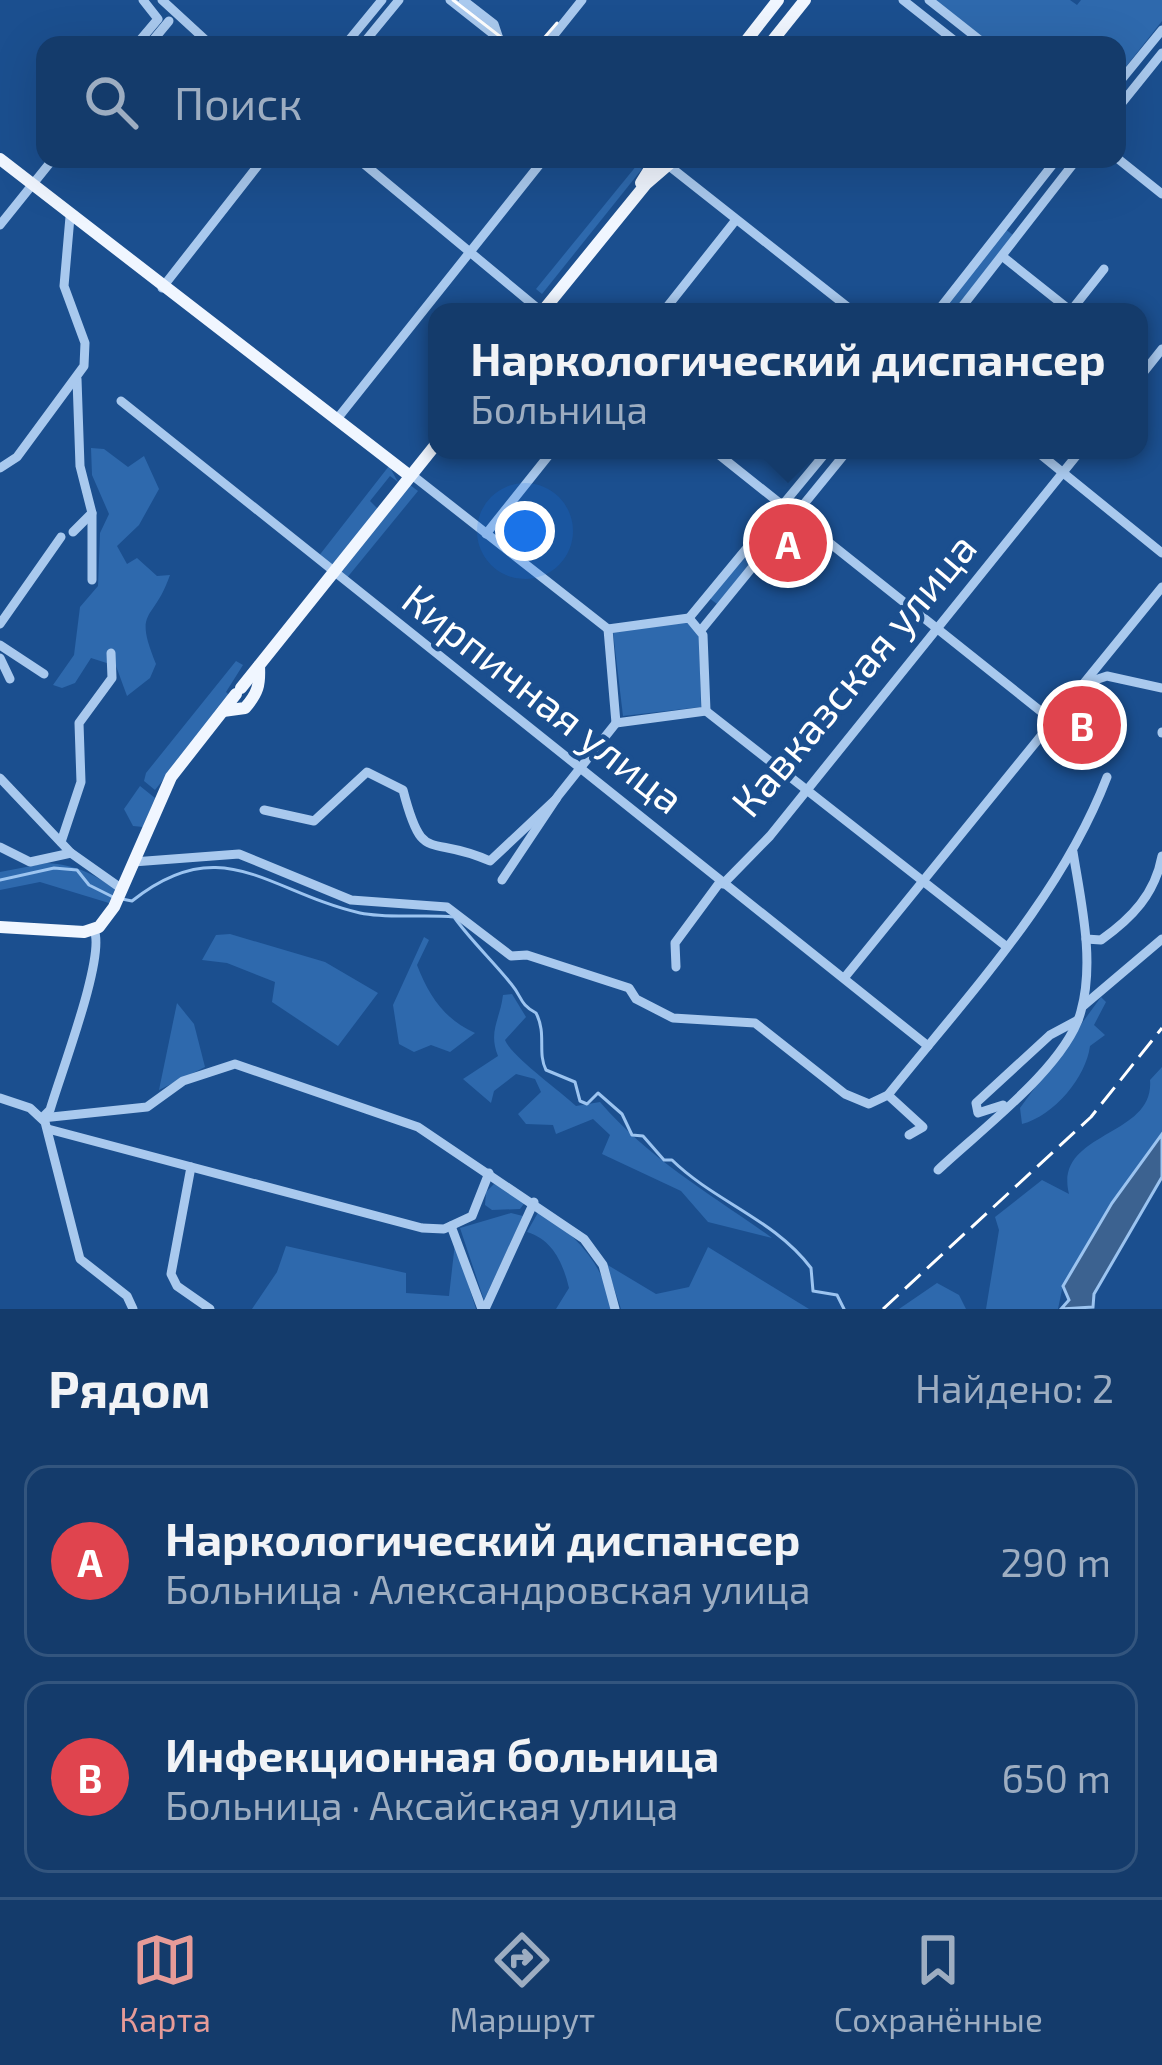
<!DOCTYPE html>
<html lang="ru">
<meta charset="utf-8">
<style>
:root{--surface:#143b6b;--page:#214673;--text:#f1f3f6;--muted:#9dadc1;--line:#33557e;--accent:#e69b98}
body{margin:0;font-family:"Exo 2",sans-serif;background:var(--page);color:var(--text)}
.you{position:absolute;left:525px;top:531px;width:42px;height:42px;margin:-30px;border:9px solid #fff;border-radius:50%;background:#1a73e8;box-shadow:0 0 0 18px #1a73e833}
.badge{display:grid;place-items:center;width:78px;height:78px;border-radius:50%;background:var(--accent);color:#fff;font-size:39px;font-weight:700}
.pin{position:absolute;translate:-50% -50%;border:6px solid #fff;box-shadow:0 3px 12px #0006}
.popup{position:absolute;left:428px;top:303px;width:720px;height:156px;box-sizing:border-box;display:grid;place-content:center;border-radius:24px;background:var(--surface);filter:drop-shadow(0 3px 9px #0005);font-size:39px;white-space:nowrap;color:var(--muted)}
.popup b{font-size:45px;color:var(--text)}
.popup::after{content:'';position:absolute;left:50%;top:100%;margin-left:-24px;border:24px solid transparent;border-top-color:var(--surface)}
.list{margin:0;padding:0;list-style:none}
h2{display:flex;justify-content:space-between;align-items:center;height:156px;margin:0;padding:0 48px;font-size:51px}
h2 small{font-size:39px;font-weight:400;color:var(--muted)}
.list li{display:grid;grid-template-columns:78px 1fr auto;gap:36px;align-items:center;box-sizing:border-box;height:192px;margin:0 24px 24px;padding:0 24px;border:3px solid var(--line);border-radius:24px}
.list b{display:block;font-size:45px;white-space:nowrap}
.list p{margin:0;font-size:39px;white-space:nowrap;color:var(--muted)}
.list em{font-size:39px;font-style:normal;color:var(--muted)}
.icon{flex:none;width:66px;height:66px;fill:none;stroke:currentColor;stroke-width:2;stroke-linecap:round;stroke-linejoin:round}
.map{position:relative;flex:none;width:1162px;height:1309px;overflow:hidden}
.search{position:absolute;background:var(--surface);box-shadow:0 12px 48px #0002;left:36px;right:36px;top:36px;height:132px;display:flex;align-items:center;gap:30px;box-sizing:border-box;padding:0 42px;border-radius:24px;color:var(--muted);font-size:45px}
.sheet{height:588px;background:var(--surface)}
nav{display:flex;justify-content:space-around;align-items:center;box-sizing:border-box;height:168px;border-top:3px solid var(--line);background:var(--surface);font-size:33px;color:var(--muted)}
nav a{display:grid;justify-items:center;gap:6px}
nav .on{color:var(--accent)}
.map>svg:first-child{display:block}
</style>
<div class="map">
<svg width="1162" height="1309" viewBox="0 0 1162 1309">
<rect width="100%" height="100%" fill="#1b4f8f"/>
<g fill="#2e69ad">
<path d="M935,0H1070L1077,5L1081,0H1162V21L1117,78V45H992Z"/>
<path d="M637,165L642,169L542,294L536,289Z"/>
<path d="M1005,229L1013,235L953,312H941Z"/>
<path d="M91,448L104,449L128,467L144,456L159,489L139,525L117,546L127,564L137,558L157,576L170,575C153,624 133,607 156,664L150,678L127,696L116,666L91,658L75,683L62,688L53,685L74,655L80,607L98,586L100,533L109,514L92,475Z"/>
<path d="M389,466L398,482L390,476L370,501L378,509L332,567L318,557Z"/>
<path d="M410,485L418,491L346,579L340,574Z"/>
<path d="M776,520L782,525L717,604L709,598Z"/>
<path d="M676,622L689,623L699,635L701,707L623,716L613,632Z"/>
<path d="M236,661L243,665L226,692L230,696L155,790L144,781L146,773Z"/>
<path d="M140,786L155,798L143,827L133,826L124,809Z"/>
<path d="M47,863C76,865 92,873 115,889L109,903L40,882L0,890V872Z"/>
<path d="M230,934L325,962L378,993L338,1046L272,1002L275,982L227,963L202,960L216,935Z"/>
<path d="M424,937L429,940L417,965C429,996 444,1019 475,1033L450,1052L431,1045L414,1052L399,1044L393,1005Z"/>
<path d="M512,994L526,1017L505,1040C512,1057 558,1089 576,1106L600,1102C650,1160 711,1194 772,1238L708,1222L681,1191L602,1154L610,1135L593,1119L556,1134L553,1125L526,1124L518,1114L541,1092L535,1079L516,1074L494,1091L491,1103L463,1079L498,1056C488,1031 500,1020 503,995Z"/>
<path d="M1101,997L1106,1002L1094,1025L1105,1035L1090,1046C1086,1077 1054,1116 1022,1124L1020,1108Z"/>
<path d="M177,1003L194,1024L205,1067L159,1090Z"/>
<path d="M1162,1067V1134L1112,1203L1063,1285L1058,1309H986L999,1230L995,1217L1042,1180L1069,1194C1053,1131 1155,1138 1150,1080Z"/>
<path d="M494,1184L526,1201L520,1209L492,1210L485,1205L486,1192Z"/>
<path d="M540,1209C575,1237 604,1261 611,1309H556L569,1288C563,1263 553,1240 527,1232Z"/>
<path d="M511,1213L523,1216L484,1300L460,1228Z"/>
<path d="M455,1243L476,1309H252L277,1272L286,1246L406,1273V1293L449,1296Z"/>
<path d="M708,1247L809,1309H621L606,1264L656,1294L689,1287Z"/>
<path d="M937,1283L959,1295L966,1309H899Z"/>
</g>
<path fill="#3c6290" stroke="#9cc4f0" stroke-width="3" d="M1162,1134V1177L1094,1294L1093,1307L1061,1309L1069,1300L1063,1286L1112,1203Z"/>
<g fill="none" stroke-linecap="round" stroke-linejoin="round">
<g stroke="#9cc4f0" stroke-width="3">
<path d="M0,880L54,868L77,870L89,885L113,897"/>
<path d="M122,899L132,901C222,829 268,892 360,913C389,919 424,914 454,917C472,942 494,962 512,985C522,997 520,1005 536,1013C547,1034 537,1052 546,1070L575,1082L580,1101L587,1104L598,1093L622,1114L632,1135L643,1136L664,1160H672C715,1202 774,1219 811,1268L813,1291L837,1295L844,1309"/>
</g>
<g stroke="#a9c9ee" stroke-width="9">
<path d="M162,0L211,45"/>
<path d="M450,0L507,45"/>
<path d="M463,0L494,24L499,39"/>
<path d="M903,0L960,45"/>
<path d="M929,0L986,45"/>
<path d="M136,45L158,19L143,0"/>
<path d="M149,45L169,21"/>
<path d="M345,45L382,0"/>
<path d="M362,45L399,0"/>
<path d="M546,45L582,0"/>
<path d="M1117,85L1162,30"/>
<path d="M1117,109L1162,53"/>
<path d="M1117,158L1162,194"/>
<path d="M358,159L542,312"/>
<path d="M664,162L854,312"/>
<path d="M0,225L53,159"/>
<path d="M1002,256L1071,311"/>
<path d="M162,288L263,159"/>
<path d="M663,312L735,221"/>
<path d="M937,312L1057,159"/>
<path d="M958,312L1077,159"/>
<path d="M1070,312L1104,269"/>
<path d="M1139,378L1162,349"/>
<path d="M77,379L80,466L92,513V580"/>
<path d="M121,401L928,1046"/>
<path d="M337,419L544,159"/>
<path d="M713,450L1053,721"/>
<path d="M1035,450L1162,553"/>
<path d="M0,468L17,457L84,366L85,343L64,286L70,217"/>
<path d="M412,475L608,629"/>
<path d="M73,532L92,513"/>
<path d="M486,534L553,450"/>
<path d="M689,618L703,635L706,711L616,723L608,629Z"/>
<path d="M689,618L828,450"/>
<path d="M0,624L61,537"/>
<path d="M702,629L848,450"/>
<path d="M0,645L44,674"/>
<path d="M0,658L10,679"/>
<path d="M1086,683L1107,676L1162,688"/>
<path d="M706,711L1007,947"/>
<path d="M1162,732V733"/>
<path d="M0,778L71,853L122,889"/>
<path d="M264,810L314,821L367,772L403,790C423,867 428,833 490,861L556,799"/>
<path d="M61,842L81,782L79,723L112,678L111,653"/>
<path d="M0,847L30,862L71,853"/>
<path d="M133,862L239,854L351,900L447,907L511,956L527,955L629,988L636,999L673,1018L755,1023L845,1094L869,1104L888,1095C968,995 1061,897 1107,777"/>
<path d="M502,880L558,796L616,723"/>
<path d="M723,884L770,836L1081,450"/>
<path d="M1086,939L1101,940C1132,918 1155,894 1162,856"/>
<path d="M676,967L675,943L720,882"/>
<path d="M845,977L1162,587"/>
<path d="M1083,1006L1162,939"/>
<path d="M888,1095L923,1127L909,1135"/>
<path d="M0,1098L30,1108L45,1122L80,1259L127,1296L133,1309"/>
<path d="M1003,1105L978,1113L976,1103L1050,1035L1078,1020"/>
<path d="M42,1118L147,1107L183,1081L235,1064L418,1127L584,1239L603,1265L615,1309"/>
<path d="M42,1118L50,1110C60,1075 106,956 94,930"/>
<path d="M48,1129L422,1228L444,1229L472,1216L489,1173"/>
<path d="M191,1167L171,1274L177,1286L210,1309"/>
<path d="M938,1170C979,1131 1067,1066 1081,1011C1095,961 1081,902 1073,852"/>
<path d="M451,1226L482,1309"/>
<path d="M485,1309L534,1202"/>
</g>
<g stroke="#f0f6ff" stroke-width="12">
<path d="M743,45L778,0"/>
<path d="M769,45L805,0"/>
<path d="M0,159L410,476"/>
<path d="M641,183L656,159"/>
<path d="M542,312L646,184L675,159"/>
<path d="M241,688L437,443"/>
<path d="M223,711L245,708C258,693 260,685 259,666"/>
<path d="M0,927L84,932L99,927L114,907L171,777L236,694"/>
</g>
<g stroke="#fff" stroke-width="3">
<path d="M453,0L511,45"/>
<path d="M538,45L557,23"/>
</g>
<path stroke="#fff" stroke-width="3" stroke-dasharray="21 9" stroke-linecap="butt" d="M883,1309L1091,1117L1162,1028"/>
</g>
<g text-anchor="middle" stroke-width="9" stroke-linejoin="round" paint-order="stroke">
<g font-size="42" fill="#fff" stroke="#1b4f8f">
<text transform="translate(854 675) rotate(-50)" y="15">Кавказская улица</text>
<text transform="translate(543 699) rotate(38)" y="15">Кирпичная улица</text>
</g>
</g>
</svg>
<div class="you"></div>
<div class="pin badge" style="left:788px;top:543px;background:#e0444e">A</div>
<div class="popup"><b>Наркологический диспансер</b>Больница</div>
<div class="pin badge" style="left:1082px;top:725px;background:#e0444e">B</div>
<div class="search"><svg class="icon" aria-label="search" viewBox="0 0 24 24"><circle cx="10" cy="10" r="6"/><path d="M15 15l6 6"/></svg>Поиск</div>
</div>
<section class="sheet">
<h2>Рядом<small>Найдено: 2</small></h2>
<ul class="list">
<li><span class="badge" style="background:#e0444e">A</span><div><b>Наркологический диспансер</b><p>Больница · Александровская улица</p></div><em>290 m</em></li>
<li><span class="badge" style="background:#e0444e">B</span><div><b>Инфекционная больница</b><p>Больница · Аксайская улица</p></div><em>650 m</em></li>
</ul>
</section>
<nav>
<a class="on"><svg class="icon" aria-label="map" viewBox="0 0 24 24"><path d="M3 6l6-2 6 2 6-2v14l-6 2-6-2-6 2zM9 4v14M15 6v14"/></svg>Карта</a>
<a><svg class="icon" aria-label="directions" viewBox="0 0 24 24"><path d="M12 3l9 9-9 9-9-9zM9 14v-3h6M13 9l2 2-2 2"/></svg>Маршрут</a>
<a><svg class="icon" aria-label="saved" viewBox="0 0 24 24"><path d="M7 4h10v16l-5-4-5 4z"/></svg>Сохранённые</a>
</nav>
